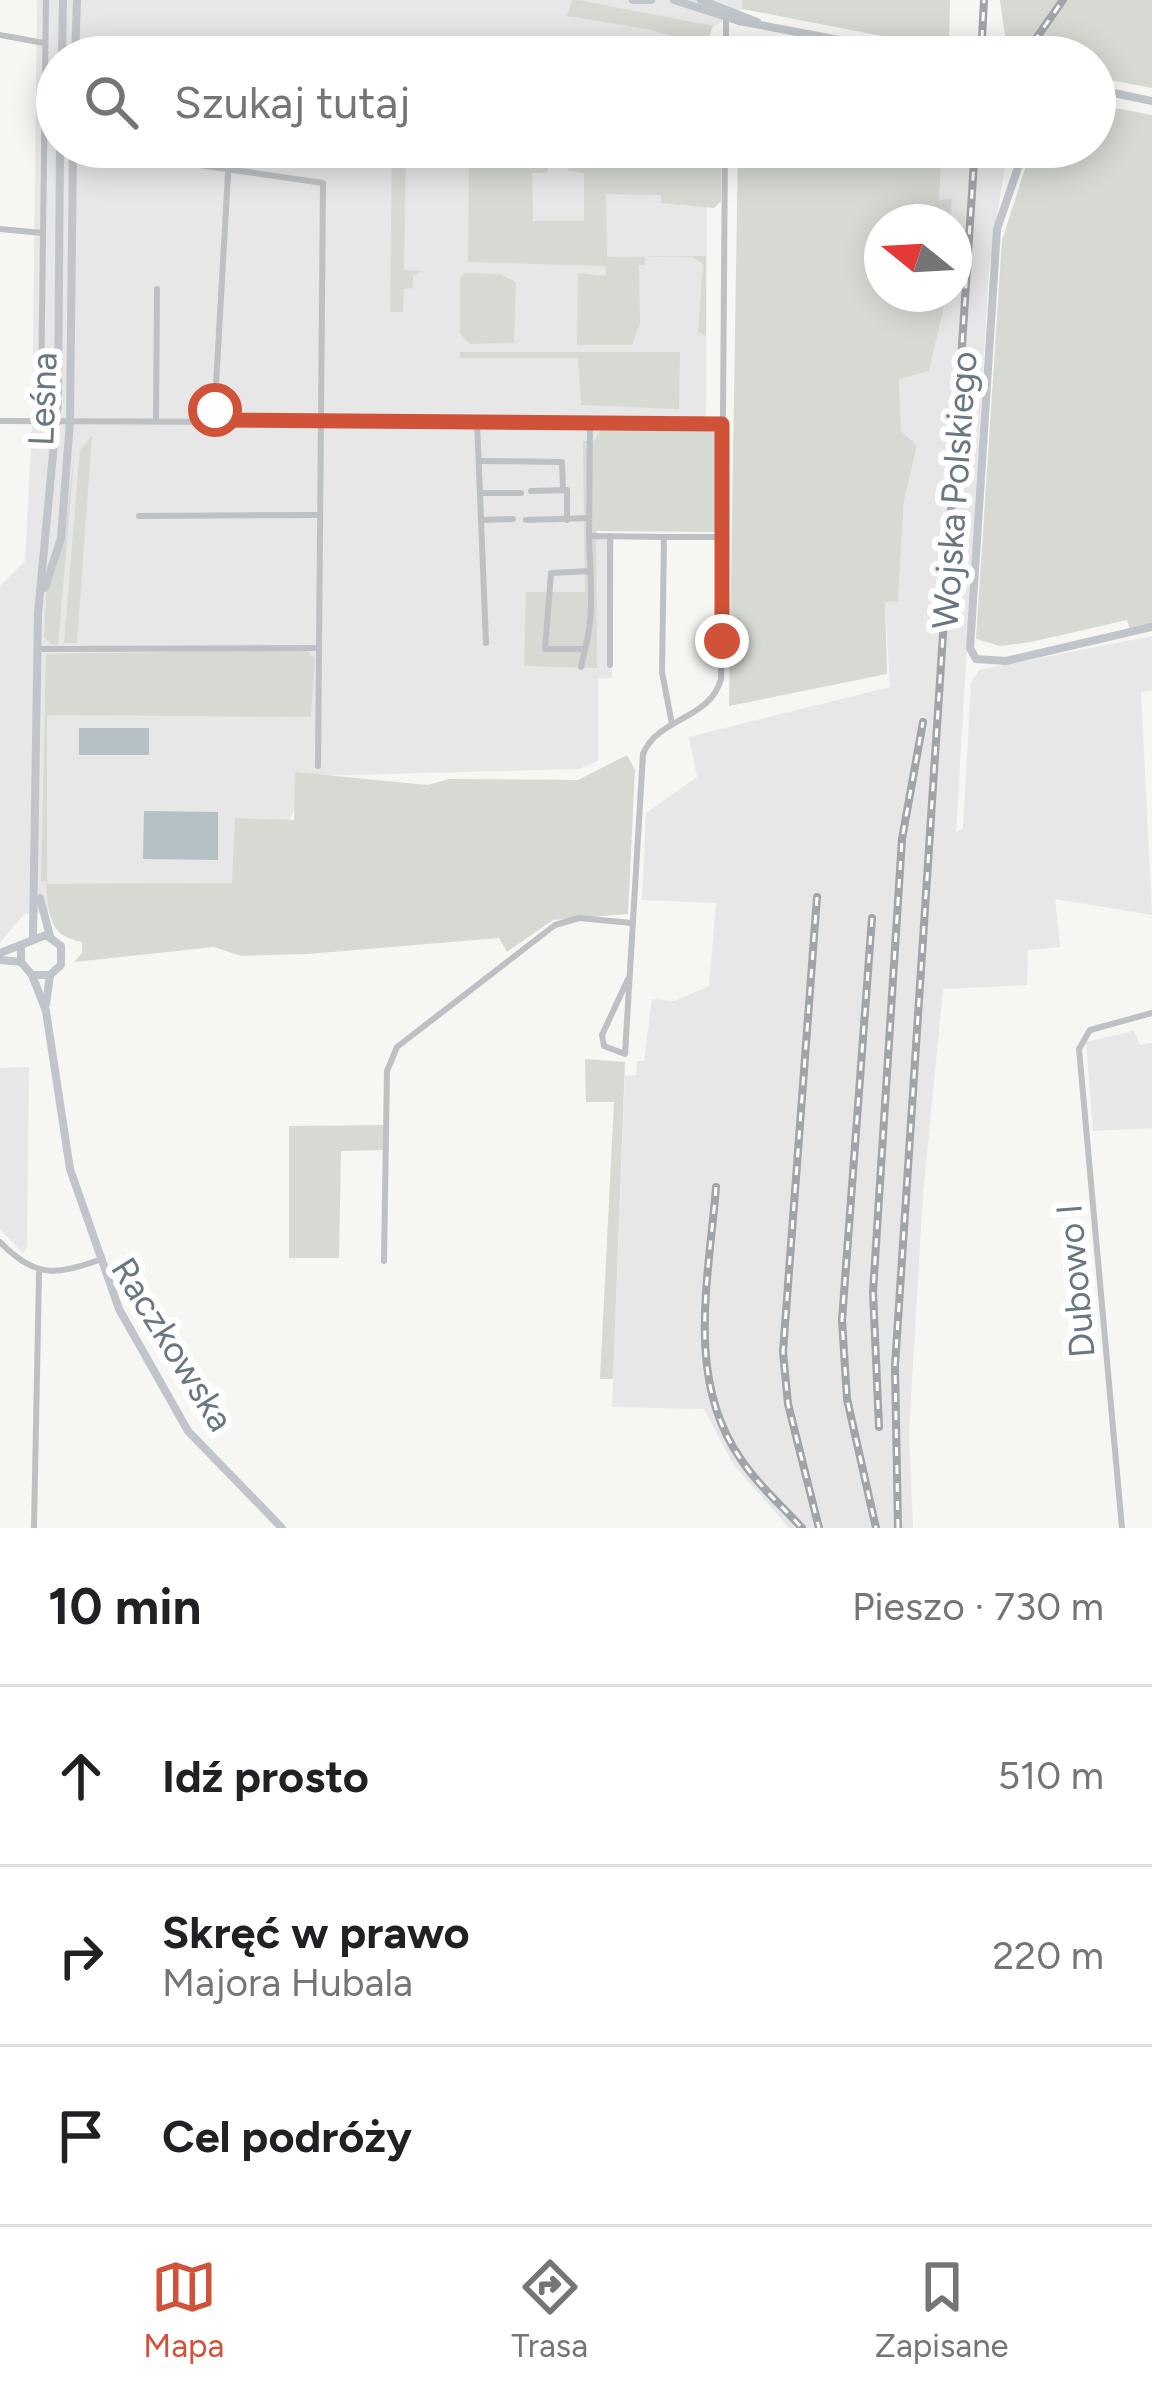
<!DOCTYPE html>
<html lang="pl">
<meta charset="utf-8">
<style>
:root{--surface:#fff;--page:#f2f2f2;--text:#202124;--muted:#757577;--line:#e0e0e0;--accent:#d05239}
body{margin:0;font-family:Figtree,sans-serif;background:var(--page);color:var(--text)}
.compass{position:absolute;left:864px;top:204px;width:108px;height:108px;border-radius:50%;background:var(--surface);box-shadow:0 6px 30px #0003;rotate:288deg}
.stop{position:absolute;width:36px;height:36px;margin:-27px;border:9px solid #d05239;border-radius:50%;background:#fff}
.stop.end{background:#d05239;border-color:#fff;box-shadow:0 3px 12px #0008}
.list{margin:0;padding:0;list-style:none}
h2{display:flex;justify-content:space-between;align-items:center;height:156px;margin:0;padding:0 48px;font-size:51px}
h2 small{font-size:39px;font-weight:400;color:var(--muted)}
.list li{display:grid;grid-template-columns:78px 1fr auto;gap:36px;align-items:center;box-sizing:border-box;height:180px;padding:0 48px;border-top:3px solid var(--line)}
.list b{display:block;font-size:45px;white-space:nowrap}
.list p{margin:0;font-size:39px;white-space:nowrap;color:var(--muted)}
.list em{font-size:39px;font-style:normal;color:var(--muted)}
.icon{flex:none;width:66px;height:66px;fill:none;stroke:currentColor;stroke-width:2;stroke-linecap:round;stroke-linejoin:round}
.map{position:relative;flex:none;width:1152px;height:1528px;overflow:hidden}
.search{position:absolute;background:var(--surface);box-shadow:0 6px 30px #0003;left:36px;right:36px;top:36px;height:132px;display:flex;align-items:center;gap:30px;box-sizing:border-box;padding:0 42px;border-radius:66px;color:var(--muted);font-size:45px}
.sheet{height:696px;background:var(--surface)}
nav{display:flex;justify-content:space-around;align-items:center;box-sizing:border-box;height:168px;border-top:3px solid var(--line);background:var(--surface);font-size:33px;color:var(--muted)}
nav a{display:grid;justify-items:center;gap:6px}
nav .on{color:var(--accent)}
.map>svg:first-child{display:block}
</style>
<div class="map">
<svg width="1152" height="1528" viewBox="0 0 1152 1528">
<rect width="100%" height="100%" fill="#f6f6f3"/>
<g fill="#e6e7e6">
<path d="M37,0H742V9L707,31V57H57V147H707L706,417L598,418L597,537L614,538L612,678L598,679V761L579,769L311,776L248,903L24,914L0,943V586L25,561L32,427Z"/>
<path d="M942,147H1008L989,269L956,833L963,828L971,683L979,670L1152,636V690L1141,692L1152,915L1055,899L1060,947L1028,950L1027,985L943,989L923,1194L909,1432L913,1528H789L733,1464L704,1409L612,1407L625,1076L636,1075L637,1061H644L652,999L674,1001L709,986L716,903L642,900L646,813L697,777L689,737L890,687L885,601L898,600L904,500L917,446L900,431L899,378L929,371L947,294H954L952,200L939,201Z"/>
<path d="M1134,1031L1140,1045L1152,1043V1128L1093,1131L1086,1042Z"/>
<path d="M29,1067L27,1247L23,1253L0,1229V1068Z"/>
</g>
<g fill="#d6dad3">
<path d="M572,0H578L713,26L706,46L648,29L567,16Z"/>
<path d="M742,0H950L949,49L742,9Z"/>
<path d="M1000,0H1152V88L1095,77V57H1008Z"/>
<path d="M1095,104L1152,115V625L1130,630L1127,620L1031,642L1000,646L976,639L1002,240L1032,147H1095Z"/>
<path d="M392,147H406L404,270L422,271L413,276V288L404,289L403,312H390Z"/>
<path d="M469,147H561L546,173H532L533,221H584V173L568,171L572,147H721V201L714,208L661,203V195L606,194L607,257L706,256V336L698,332L703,264L692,257H645V265H639L640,323L632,345H577L578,273L606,276V266L468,262Z"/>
<path d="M738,147H942L939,200L952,199L951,222H882V294H947L929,371L899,379L901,431L917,446L904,500L898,601L885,602L887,674L729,706Z"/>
<path d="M465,273L499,274L516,282L514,343L470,344L460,334V279Z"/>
<path d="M460,352H680L679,409L581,405L578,358H460Z"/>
<path d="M715,427V532L596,531L597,668L524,666L526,592H585L583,441H594L601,428Z"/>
<path d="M92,435L77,643H64L80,450Z"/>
<path d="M75,448L58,645L51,644L44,637L47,587L64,539Z"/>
<path d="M305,650L315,658L311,717L47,715V881L41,882L46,654Z"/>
<path d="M627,755L635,770L628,914L553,920L507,952L499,938L308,954L241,956L214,947L74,962L82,953V942C48,936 49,914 46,884L232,883L235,818L294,820L295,772L428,785L449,779L578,780Z"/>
<path d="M585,1059L625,1062L613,1379H600L614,1102H586Z"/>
<path d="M385,1125L383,1150L341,1151L339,1258H289V1126Z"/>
</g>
<g fill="#b4c0c3">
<rect x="79" y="728" width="70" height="27"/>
<path d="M144,811L218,812V860L143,859Z"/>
</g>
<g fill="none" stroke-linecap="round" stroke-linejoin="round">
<g stroke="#bdc1c4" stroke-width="6">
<path d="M0,35L44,43"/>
<path d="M726,57V16"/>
<path d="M74,147L323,183L318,766"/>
<path d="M0,229L42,233"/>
<path d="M41,395L46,0"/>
<path d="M214,420L228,174"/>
<path d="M0,421L722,424"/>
<path d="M156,421L157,289"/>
<path d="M477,421L486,643"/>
<path d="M479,461L562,462L563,490"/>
<path d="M531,491L567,490V520"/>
<path d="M480,493H521"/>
<path d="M139,516L320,515"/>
<path d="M481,520L513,519"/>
<path d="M526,520L589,518"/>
<path d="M589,536L590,421"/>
<path d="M610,536V665"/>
<path d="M664,537H720"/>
<path d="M590,571L551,573L545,649H585C595,614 590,572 589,536L664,537L662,672L672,724"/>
<path d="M39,649L319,648"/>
<path d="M581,667L585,649"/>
<path d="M628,979L602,1035L604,1046L625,1054L643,754C658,717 710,720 721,679L725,147"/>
<path d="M0,1242C34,1277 54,1276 99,1260"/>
<path d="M384,1261L387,1071L397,1047L555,925L579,918L632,923"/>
<path d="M34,1528L39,1273"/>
<path d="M1122,1528L1079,1049L1090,1030L1152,1013"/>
</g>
<g stroke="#bfc5ca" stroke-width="8">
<path d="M633,0H651"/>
<path d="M674,0L739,21L928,57"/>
<path d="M701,0L757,22"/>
<path d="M62,57L63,0"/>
<path d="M75,57L77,0"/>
<path d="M1095,89L1152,101"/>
<path d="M1025,147L997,229L970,648L976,659L1006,661L1152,627"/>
<path d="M45,588L61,538L70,421L73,147"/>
<path d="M40,898L50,936"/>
<path d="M33,936L38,613L58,401L60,147"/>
<path d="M0,953L46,935L61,946V965L50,975H32L21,962V948"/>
<path d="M0,960L21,962"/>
<path d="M32,975L46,1011L70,1169L119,1309L188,1431L282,1528"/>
<path d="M46,1004L50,975"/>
</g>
<defs>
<g id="rail">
<path d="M981,57L984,0"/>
<path d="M1023,57L1063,0"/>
<path d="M817,897L783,1352L788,1404L819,1528"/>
<path d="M872,918L842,1320L847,1399L876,1528"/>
<path d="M716,1187C709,1278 685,1378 740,1458C757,1484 781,1505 802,1528"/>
<path d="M879,1427L873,1292L902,839L923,722"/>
<path d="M898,1528L895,1366L975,147"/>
</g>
</defs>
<use href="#rail" stroke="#9fa5aa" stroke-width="8"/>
<use href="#rail" stroke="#fff" stroke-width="3" stroke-dasharray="9" stroke-linecap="butt"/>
</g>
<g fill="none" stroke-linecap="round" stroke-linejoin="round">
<path stroke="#d05239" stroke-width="15" d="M215,410L214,420L722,424V641"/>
</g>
<g text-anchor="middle" stroke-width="12" stroke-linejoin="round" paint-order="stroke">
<g font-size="36" fill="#687781" stroke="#fff">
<text transform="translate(42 399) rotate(-88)" y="13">Leśna</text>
<text transform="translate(954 490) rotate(-86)" y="13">Wojska Polskiego</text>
<text transform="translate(1075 1281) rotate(-95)" y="13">Dubowo I</text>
<text transform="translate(173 1344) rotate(58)" y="13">Raczkowska</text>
</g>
</g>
</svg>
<svg class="compass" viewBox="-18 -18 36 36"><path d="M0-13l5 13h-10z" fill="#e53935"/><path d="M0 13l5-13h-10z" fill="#757577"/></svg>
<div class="stop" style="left:215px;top:410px"></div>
<div class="stop end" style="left:722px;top:641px"></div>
<div class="search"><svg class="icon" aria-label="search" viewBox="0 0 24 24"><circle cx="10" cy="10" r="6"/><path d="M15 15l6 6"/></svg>Szukaj tutaj</div>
</div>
<section class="sheet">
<h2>10 min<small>Pieszo · 730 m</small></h2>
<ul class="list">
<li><svg class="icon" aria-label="ahead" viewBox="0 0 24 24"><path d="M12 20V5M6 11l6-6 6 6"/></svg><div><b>Idź prosto</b></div><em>510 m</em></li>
<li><svg class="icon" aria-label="right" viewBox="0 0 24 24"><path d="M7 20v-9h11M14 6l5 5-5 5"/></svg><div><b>Skręć w prawo</b><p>Majora Hubala</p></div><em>220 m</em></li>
<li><svg class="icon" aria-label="arrive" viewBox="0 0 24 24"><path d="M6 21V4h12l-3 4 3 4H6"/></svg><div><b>Cel podróży</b></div></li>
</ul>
</section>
<nav>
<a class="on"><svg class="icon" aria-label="map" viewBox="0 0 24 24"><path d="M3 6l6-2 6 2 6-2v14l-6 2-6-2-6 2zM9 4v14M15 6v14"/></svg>Mapa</a>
<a><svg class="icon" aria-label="directions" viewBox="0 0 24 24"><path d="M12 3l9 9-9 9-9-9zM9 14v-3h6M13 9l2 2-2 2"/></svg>Trasa</a>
<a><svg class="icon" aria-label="saved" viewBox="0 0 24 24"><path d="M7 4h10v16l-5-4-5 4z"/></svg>Zapisane</a>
</nav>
